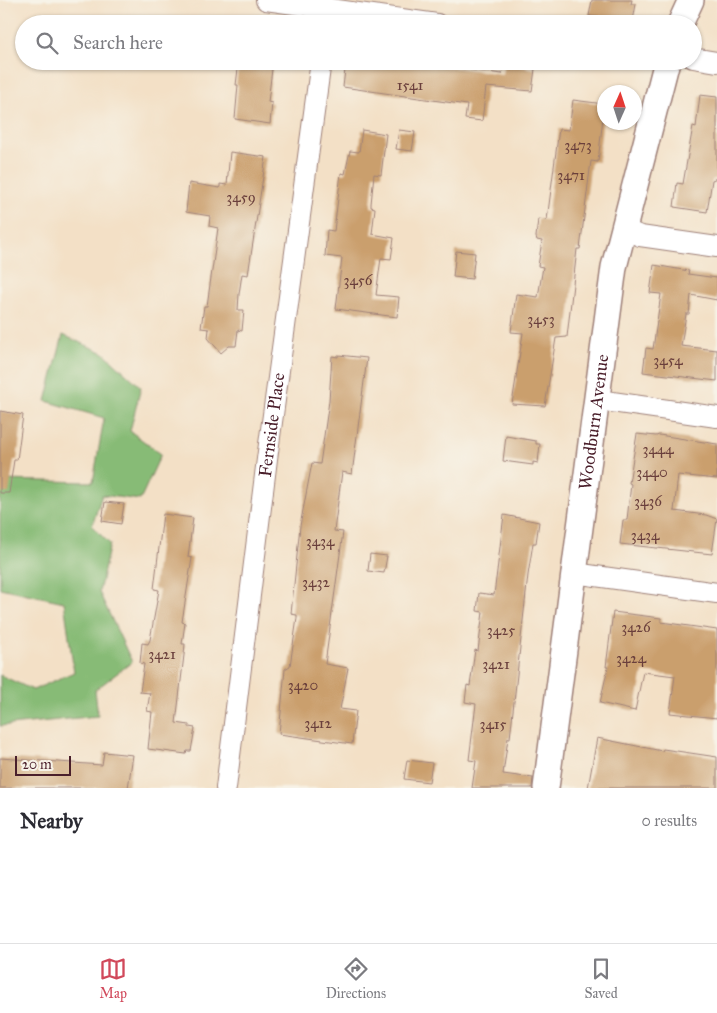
<!DOCTYPE html>
<style>
:root{--surface:#fff;--page:#f7f7f7;--text:#2b2b33;--muted:#7c7c81;--line:#e1e1e2;--accent:#d1495b}
body{margin:0;font-family:"IM FELL Great Primer",serif;background:var(--page);color:var(--text)}
.compass{position:absolute;left:597px;top:85px;width:45px;height:45px;border-radius:50%;background:var(--surface);box-shadow:0 1px 4px #0004;rotate:3deg}
.scale{position:absolute;left:15px;bottom:12px;width:56px;box-sizing:border-box;padding-left:5px;border:2px solid #4a1f2b;border-top:0;font-size:14px;line-height:18px;white-space:nowrap;color:#4a1f2b;-webkit-text-stroke:4px #f7f3e8;paint-order:stroke}
.list{margin:0;padding:0;list-style:none}
h2{display:flex;justify-content:space-between;align-items:center;height:65px;margin:0;padding:0 20px;font-size:21px}
h2 small{font-size:16px;font-weight:400;color:var(--muted)}
.icon{flex:none;width:28px;height:28px;fill:none;stroke:currentColor;stroke-width:2;stroke-linecap:round;stroke-linejoin:round}
.map{position:relative;flex:none;width:717px;height:788px;overflow:hidden}
.search{position:absolute;background:var(--surface);box-shadow:0 1px 4px #0004;left:15px;right:15px;top:15px;height:55px;display:flex;align-items:center;gap:12px;box-sizing:border-box;padding:0 18px;border-radius:28px;color:var(--muted);font-size:19px}
.sheet{height:155px;background:var(--surface)}
nav{display:flex;justify-content:space-around;align-items:center;box-sizing:border-box;height:70px;border-top:1px solid var(--line);background:var(--surface);font-size:14px;color:var(--muted)}
nav a{display:grid;justify-items:center;gap:2px}
nav .on{color:var(--accent)}
.map>svg:first-child{display:block}
</style>
<div class="map">
<svg width="717" height="788" viewBox="0 0 717 788">
<rect width="100%" height="100%" fill="#f7f3e8"/>
<filter id="ink" filterUnits="userSpaceOnUse"><feTurbulence type="fractalNoise" baseFrequency=".02" numOctaves="2"/><feDisplacementMap in="SourceGraphic" scale="10" xChannelSelector="R" yChannelSelector="G"/><feConvolveMatrix kernelMatrix="1 2 1 2 8 2 1 2 1" color-interpolation-filters="sRGB"/></filter>
<filter id="wash" filterUnits="userSpaceOnUse"><feTurbulence type="fractalNoise" baseFrequency=".0096" numOctaves="4" result="noise"/><feDisplacementMap in="SourceGraphic" scale="20" xChannelSelector="R" yChannelSelector="G"/><feGaussianBlur stdDeviation="1.12" result="paint"/><feColorMatrix in="noise" values="0 0 0 0 0 0 0 0 0 0 0 0 0 0 0 0 0 1.4 0 .05"/><feComposite in="paint" operator="in"/></filter>
<g filter="url(#wash)">
<rect width="100%" height="100%" fill="#f3e0c6"/>
<path fill="#87bb76" stroke="#686d50" d="M63,335L104,353L141,387L130,431L161,454L140,500L102,495L92,526L110,544L99,592L132,662L95,690L98,716L0,726V675L33,690L74,672L64,602L0,588V480L93,482L104,418L46,401Z"/>
<g id="blocks">
<g fill="#ca9f6d">
<path d="M592,0H632L631,4H636L633,21L589,16Z"/>
<path d="M239,61H273L268,102L272,103L270,124L235,119L238,85H236Z"/>
<path d="M346,61L377,65L378,63L384,64L385,61L401,64L402,61H406L502,74L504,64L535,69L532,91L486,87L482,121L465,119L467,105L343,87Z"/>
<path d="M700,95L717,97V178L712,180L707,212L674,207L677,183L683,184L693,126L696,127Z"/>
<path d="M573,100L604,104V108L598,162L591,161L580,249H577L567,337L556,338L545,406L512,404L523,333L511,332L516,294L538,297L543,267L538,266L542,241L537,240L536,237L538,219L547,220L559,129L569,130Z"/>
<path d="M362,130L386,134L381,175L374,174L371,204V207L375,208L372,234L394,238L391,259L381,258L376,295L399,297L397,317L336,309L342,258L325,256L327,230L334,231L341,173L345,174L350,151L359,152Z"/>
<path d="M399,130L415,132L412,151L396,149Z"/>
<path d="M230,152L266,157L248,275L242,274L239,294L238,310H244L242,331L238,330L236,346H229L221,353L208,338L209,329L201,328L204,306H207L218,228L209,226L210,216L186,212L189,183L220,188V184L227,185Z"/>
<path d="M456,251L475,253L472,279L453,277Z"/>
<path d="M654,265L689,271L688,274L717,278V300L691,295L689,314H686L681,346L717,350V381L643,372L646,348L653,349L661,294L650,293Z"/>
<path d="M338,355L367,358L352,474L342,472L334,531L343,532L325,664L348,668L340,709L356,711L352,744L279,734L285,669L290,666L297,618V615L291,614L300,526L312,463L320,464L329,401L332,356L338,357Z"/>
<path d="M0,411L23,415L17,460H14L9,493H0Z"/>
<path d="M637,434L656,436L659,435L717,444V479L678,475L674,511L706,515L717,519L712,554L620,544L623,520H627L631,484L629,483Z"/>
<path d="M506,436L536,441V444H540L538,463L533,462V465L503,461Z"/>
<path d="M105,502L124,504L121,524L102,521Z"/>
<path d="M163,514L193,518L188,557L192,558L182,622L185,623L182,644H185L184,655L176,723L189,725V727L195,728L191,751H187L186,754L148,749L152,712L147,711L150,693L140,692L144,664L140,663L142,643L148,644L150,640L159,590L154,589Z"/>
<path d="M504,515L539,522L536,543H533L528,575L510,738H508L503,774L533,778L532,788H472L476,761L469,760L476,704L465,702L467,685L470,686L475,650L478,651L483,612L477,611L479,593L494,595Z"/>
<path d="M370,554L387,556L384,573L368,571Z"/>
<path d="M613,612L661,618V622L717,630V718L670,713L675,676L643,672L635,711L600,703L608,667H606Z"/>
<path d="M597,738L662,751L663,749L717,757V788H588Z"/>
<path d="M104,752L133,755L128,788H0V758L102,765Z"/>
<path d="M407,760L432,763L429,782L404,779Z"/>
</g>
</g>
</g>
<g filter="url(#ink)">
<use href="#blocks" fill-opacity="0" stroke="#9e8078" stroke-width="1"/>
<g fill="none" stroke-linecap="round" stroke-linejoin="round">
<defs>
<g id="minor">
<path d="M266,0L437,24"/>
<path d="M693,58L717,62"/>
<path d="M624,229L640,236L717,247"/>
<path d="M598,400L717,417"/>
<path d="M574,573L717,593"/>
<path id="s1" d="M226,788L267,459L321,61"/>
</g>
<g id="tertiary">
<path d="M680,24L691,0"/>
<path id="s2" d="M546,788L614,267L667,61"/>
</g>
</defs>
<use href="#minor" stroke="#9e8078" stroke-width="22"/>
<use href="#tertiary" stroke="#9e8078" stroke-width="28"/>
<use href="#minor" stroke="#fff" stroke-width="20"/>
<use href="#tertiary" stroke="#fff" stroke-width="25"/>
</g>
</g>
<g text-anchor="middle" stroke-width="4" stroke-linejoin="round" paint-order="stroke">
<g font-size="15" fill="#6a3f3c">
<text x="410" y="90">1541</text>
<text x="578" y="150">3473</text>
<text x="571" y="180">3471</text>
<text x="241" y="202">3459</text>
<text x="358" y="285">3456</text>
<text x="541" y="324">3453</text>
<text x="668" y="365">3454</text>
<text x="658" y="454">3444</text>
<text x="652" y="477">3440</text>
<text x="648" y="506">3436</text>
<text x="645" y="540">3434</text>
<text x="320" y="546">3434</text>
<text x="316" y="587">3432</text>
<text x="636" y="632">3426</text>
<text x="501" y="635">3425</text>
<text x="162" y="659">3421</text>
<text x="631" y="663">3424</text>
<text x="496" y="669">3421</text>
<text x="303" y="690">3420</text>
<text x="318" y="728">3412</text>
<text x="493" y="729">3415</text>
</g>
<g font-size="18" fill="#4a1f2b" stroke="#f7f3e8">
<text dy="6" stroke="none"><textPath href="#s2" startOffset="369">Woodburn Avenue</textPath></text>
<text dy="6" stroke="none"><textPath href="#s1" startOffset="366">Fernside Place</textPath></text>
</g>
</g>
</svg>
<svg class="compass" viewBox="-18 -18 36 36"><path d="M0-13l5 13h-10z" fill="#e53935"/><path d="M0 13l5-13h-10z" fill="#7c7c81"/></svg>
<div class="scale">20 m</div>
<div class="search"><svg class="icon" aria-label="search" viewBox="0 0 24 24"><circle cx="10" cy="10" r="6"/><path d="M15 15l6 6"/></svg>Search here</div>
</div>
<section class="sheet">
<h2>Nearby<small>0 results</small></h2>
<ul class="list">
</ul>
</section>
<nav>
<a class="on"><svg class="icon" aria-label="map" viewBox="0 0 24 24"><path d="M3 6l6-2 6 2 6-2v14l-6 2-6-2-6 2zM9 4v14M15 6v14"/></svg>Map</a>
<a><svg class="icon" aria-label="directions" viewBox="0 0 24 24"><path d="M12 3l9 9-9 9-9-9zM9 14v-3h6M13 9l2 2-2 2"/></svg>Directions</a>
<a><svg class="icon" aria-label="saved" viewBox="0 0 24 24"><path d="M7 4h10v16l-5-4-5 4z"/></svg>Saved</a>
</nav>
